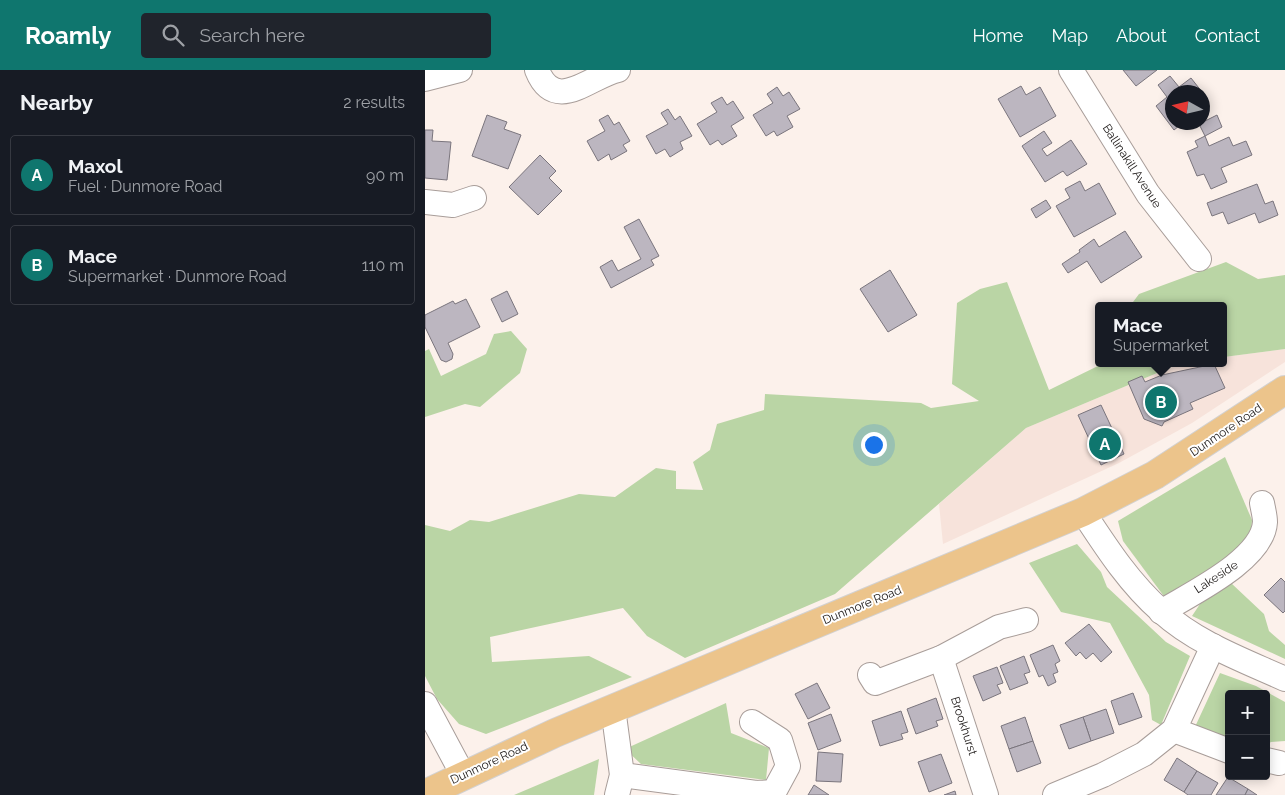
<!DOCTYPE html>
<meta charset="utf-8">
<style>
:root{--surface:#171b24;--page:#20242c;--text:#f1f3f6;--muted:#9ea1a6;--line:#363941;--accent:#0f766e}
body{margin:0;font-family:Raleway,sans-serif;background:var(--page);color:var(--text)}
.controls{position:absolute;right:15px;bottom:15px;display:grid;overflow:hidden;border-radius:5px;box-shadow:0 2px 12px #0003}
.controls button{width:45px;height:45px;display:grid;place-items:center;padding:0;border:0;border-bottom:1px solid var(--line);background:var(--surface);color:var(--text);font:25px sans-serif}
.compass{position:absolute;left:740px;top:15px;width:45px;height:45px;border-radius:50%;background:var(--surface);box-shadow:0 2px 12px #0003;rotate:278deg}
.you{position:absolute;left:448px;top:374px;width:18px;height:18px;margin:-12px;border:4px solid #fff;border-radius:50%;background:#1a73e8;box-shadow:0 0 0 8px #1a73e833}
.badge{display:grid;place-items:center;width:32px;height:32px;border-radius:50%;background:var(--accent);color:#fff;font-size:16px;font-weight:700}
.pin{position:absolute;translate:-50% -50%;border:2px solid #fff;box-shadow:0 1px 5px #0006}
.popup{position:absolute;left:670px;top:232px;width:132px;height:65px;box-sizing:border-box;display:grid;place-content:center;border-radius:5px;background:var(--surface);filter:drop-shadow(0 1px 4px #0005);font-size:16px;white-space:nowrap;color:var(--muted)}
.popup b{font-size:19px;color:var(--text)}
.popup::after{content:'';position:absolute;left:50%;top:100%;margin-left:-10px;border:10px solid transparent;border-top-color:var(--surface)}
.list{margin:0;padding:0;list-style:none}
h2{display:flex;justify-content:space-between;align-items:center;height:65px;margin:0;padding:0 20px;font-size:21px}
h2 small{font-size:16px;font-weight:400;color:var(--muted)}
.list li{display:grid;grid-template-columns:32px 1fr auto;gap:15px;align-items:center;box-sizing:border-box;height:80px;margin:0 10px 10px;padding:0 10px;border:1px solid var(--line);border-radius:5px}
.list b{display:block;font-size:19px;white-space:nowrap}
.list p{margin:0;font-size:16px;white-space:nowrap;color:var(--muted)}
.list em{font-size:16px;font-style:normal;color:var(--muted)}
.icon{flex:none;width:28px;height:28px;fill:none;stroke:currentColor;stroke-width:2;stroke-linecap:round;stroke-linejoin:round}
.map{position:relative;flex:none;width:860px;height:725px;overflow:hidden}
header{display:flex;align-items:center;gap:30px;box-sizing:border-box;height:70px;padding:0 25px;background:var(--accent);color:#fff}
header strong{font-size:24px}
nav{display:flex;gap:28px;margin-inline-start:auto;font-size:18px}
.search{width:350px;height:45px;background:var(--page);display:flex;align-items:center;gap:12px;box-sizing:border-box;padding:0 18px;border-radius:5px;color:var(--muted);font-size:19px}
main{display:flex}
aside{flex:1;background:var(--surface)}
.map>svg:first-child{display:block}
</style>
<header>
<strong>Roamly</strong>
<div class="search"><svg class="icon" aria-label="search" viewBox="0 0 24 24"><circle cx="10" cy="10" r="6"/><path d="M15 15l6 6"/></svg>Search here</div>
<nav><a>Home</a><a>Map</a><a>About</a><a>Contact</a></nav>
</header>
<main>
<aside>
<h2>Nearby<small>2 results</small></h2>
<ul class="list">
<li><span class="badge">A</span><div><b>Maxol</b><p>Fuel · Dunmore Road</p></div><em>90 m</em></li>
<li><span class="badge">B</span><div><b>Mace</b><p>Supermarket · Dunmore Road</p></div><em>110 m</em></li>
</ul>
</aside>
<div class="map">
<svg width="860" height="725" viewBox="0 0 860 725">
<rect width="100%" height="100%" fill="#fcf1eb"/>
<path fill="#f7e3db" d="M860,279V292L767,353L694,393L518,474L514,434L601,358L756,293H798L799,287Z"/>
<g fill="#bad5a5">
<path d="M801,192L833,209L860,205V279L799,287L798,236H705L714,224Z"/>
<path d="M582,212L624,320L679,293H756L601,358L410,524L260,588L222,566L198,538L65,567L67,592L164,586L207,607L61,664L34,654L12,629L0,606V455L25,461L45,450L64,452L154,424L190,427L231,398L251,401V419L278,420L268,392L285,380L292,354L339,340L340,324L496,333L506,338L554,331L527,314L532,233L555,219Z"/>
<path d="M86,261L102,279L95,303L55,337L40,334L0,347V281L4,279L16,306L61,284L69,264Z"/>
<path d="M800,387L827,450L826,464L817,479L741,529L698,471L693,451Z"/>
<path d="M652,474L676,502L682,517L741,572L765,586L736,655L727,650L724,625L685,553L636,542L604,493Z"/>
<path d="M806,513L839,544L844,561L860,575V589L767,546L775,534Z"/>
<path d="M795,603L831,616L860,632V671L846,672L841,675V624H804V672L769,659Z"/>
<path d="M301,633L306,663L344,678L341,710L216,694L200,679Z"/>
<path d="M174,689L169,725H89Z"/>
</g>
<g fill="#bcb6c0" stroke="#7a757d">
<path d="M698,0H732L711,16Z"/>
<path d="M745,6L754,17L766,8L777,22H748V52H759L749,60L731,36L742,27L733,15Z"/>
<path d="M596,16L601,25L615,17L631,46L595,67L573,29Z"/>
<path d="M352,17L358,26L364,22L375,39L362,46L368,57L352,66L349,61L341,66L328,45L348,33L342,24Z"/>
<path d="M297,27L302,35L308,31L319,48L306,56L312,66L297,75L293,70L285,75L272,54L292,42L286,33Z"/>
<path d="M243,39L250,50L255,46L267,66L255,72L258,79L245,87L240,79L231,84L221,66L243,54L236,43Z"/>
<path d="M62,45L82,52L79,59L96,65L83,99L47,86Z"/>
<path d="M183,45L189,55L194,52L205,71L198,75L202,81L186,90L184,84L173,91L162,71L180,61L174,50Z"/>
<path d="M792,45L797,57L780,66L774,54Z"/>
<path d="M0,60H8L7,71L26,72L22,110L0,108Z"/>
<path d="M619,61L627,73L617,79L622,86L646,70L662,94L642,106L638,101L620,112L597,76Z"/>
<path d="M780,66L784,76L804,67L808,76L821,71L827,85L796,98L802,112L786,119L779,104L772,106L762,82L773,77L770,71Z"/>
<path d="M115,85L131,101L124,108L137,121L113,145L84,117Z"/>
<path d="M655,111L660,121L674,113L691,144L649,167L631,136L645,128L640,119Z"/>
<path d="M832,114L840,134L848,131L853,145L834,153L830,143L803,154L798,142L787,146L782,133Z"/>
<path d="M621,130L626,138L611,148L606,139Z"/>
<path d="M214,149L234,186L226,190L229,195L186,218L175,197L187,190L193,201L216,189L199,157Z"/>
<path d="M700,161L717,187L676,213L662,191L643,203L637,194L655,182L654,180L669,169L674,177Z"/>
<path d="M465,200L492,245L463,262L435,219Z"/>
<path d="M82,221L93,244L77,252L66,229Z"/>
<path d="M41,229L55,257L23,273L28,284L27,289L21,292L16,290L0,257V245L28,231L30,234Z"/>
<path d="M789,294L800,318L765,333L768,339L739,352L737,356L719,349L703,312L717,306L720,312L737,305Z"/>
<path d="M676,335L699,384L676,395L653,345Z"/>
<path d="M856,508L860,512V541L858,543L839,525Z"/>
<path d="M664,554L687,582L676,592L668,583L661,589L655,582L651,586L640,573Z"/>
<path d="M628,575L635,591L630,594L633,602L628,604L631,612L623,616L618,605L614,607L605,585Z"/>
<path d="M599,586L605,602L599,604L603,613L585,620L575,596Z"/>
<path d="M572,597L578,613L572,615L576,623L558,631L548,606Z"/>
<path d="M392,613L405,638L383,649L370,624Z"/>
<path d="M708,623L717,647L694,655L686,631Z"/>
<path d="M511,628L518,649L511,651L513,656L491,664L482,639Z"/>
<path d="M681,639L689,663L666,671L658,647Z"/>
<path d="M476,641L483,662L476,664L478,669L455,676L447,651Z"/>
<path d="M406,644L416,671L393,680L383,653Z"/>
<path d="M600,647L608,671L584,679L576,656Z"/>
<path d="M658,647L666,671L644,679L635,655Z"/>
<path d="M608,671L616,693L592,702L584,679Z"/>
<path d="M393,682L418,684L416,712L391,711Z"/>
<path d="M516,684L527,713L504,722L493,692Z"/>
<path d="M752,688L772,701L759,722L739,710Z"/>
<path d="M772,701L793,713L786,725H763L759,722Z"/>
<path d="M803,707L823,719L820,725H791Z"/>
<path d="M389,715L404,725H383Z"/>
<path d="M823,719L832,725H820Z"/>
<path d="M530,721L531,725H519Z"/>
</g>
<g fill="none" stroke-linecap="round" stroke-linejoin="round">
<defs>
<g id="minor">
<path d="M112,0C130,45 165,6 193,0"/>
<path d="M646,0L723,124L774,189"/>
<path d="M0,9L35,0"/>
<path d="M0,132L28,135L49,128"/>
<path d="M658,442C681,477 704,513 736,541C771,573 818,590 860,609"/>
<path d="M736,542C765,524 838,490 840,452C840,446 838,439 837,433"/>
<path d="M516,588L561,725"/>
<path d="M445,605L450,613L516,588L574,557L601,550"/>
<path d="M0,634L38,705"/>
<path d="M188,638L197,705L192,725"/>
<path d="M749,660L804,681"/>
<path d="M841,690L854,693"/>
<path d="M197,705L331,723L349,722L363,696L355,670L327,652"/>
<path d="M630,725L678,705L719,684L749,660L788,576"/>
</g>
<path id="major" d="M0,724L130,663L658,442L730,405L860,320"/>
</defs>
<use href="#minor" stroke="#a89d99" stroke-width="26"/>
<use href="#major" stroke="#d2d1d1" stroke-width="30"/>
<use href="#minor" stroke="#fff" stroke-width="24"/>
<use href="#major" stroke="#ecc48b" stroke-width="28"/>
</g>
<g text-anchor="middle" stroke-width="4" stroke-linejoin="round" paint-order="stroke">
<g font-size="12" fill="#1e1a19" stroke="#fff">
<text transform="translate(707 96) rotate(57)" y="4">Ballinakill Avenue</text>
<text transform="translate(801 360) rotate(-34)" y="4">Dunmore Road</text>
<text transform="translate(791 507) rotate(-33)" y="4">Lakeside</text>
<text transform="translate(437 535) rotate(-22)" y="4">Dunmore Road</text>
<text transform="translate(539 656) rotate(72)" y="4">Brookhurst</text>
<text transform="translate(64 693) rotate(-25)" y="4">Dunmore Road</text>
</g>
</g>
</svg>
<div class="controls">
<button>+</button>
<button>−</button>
</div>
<svg class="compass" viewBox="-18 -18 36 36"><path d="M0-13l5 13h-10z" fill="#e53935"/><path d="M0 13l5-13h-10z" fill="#9ea1a6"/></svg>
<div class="you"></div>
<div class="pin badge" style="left:680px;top:374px">A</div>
<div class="pin badge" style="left:736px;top:332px">B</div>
<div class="popup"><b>Mace</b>Supermarket</div>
</div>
</main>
